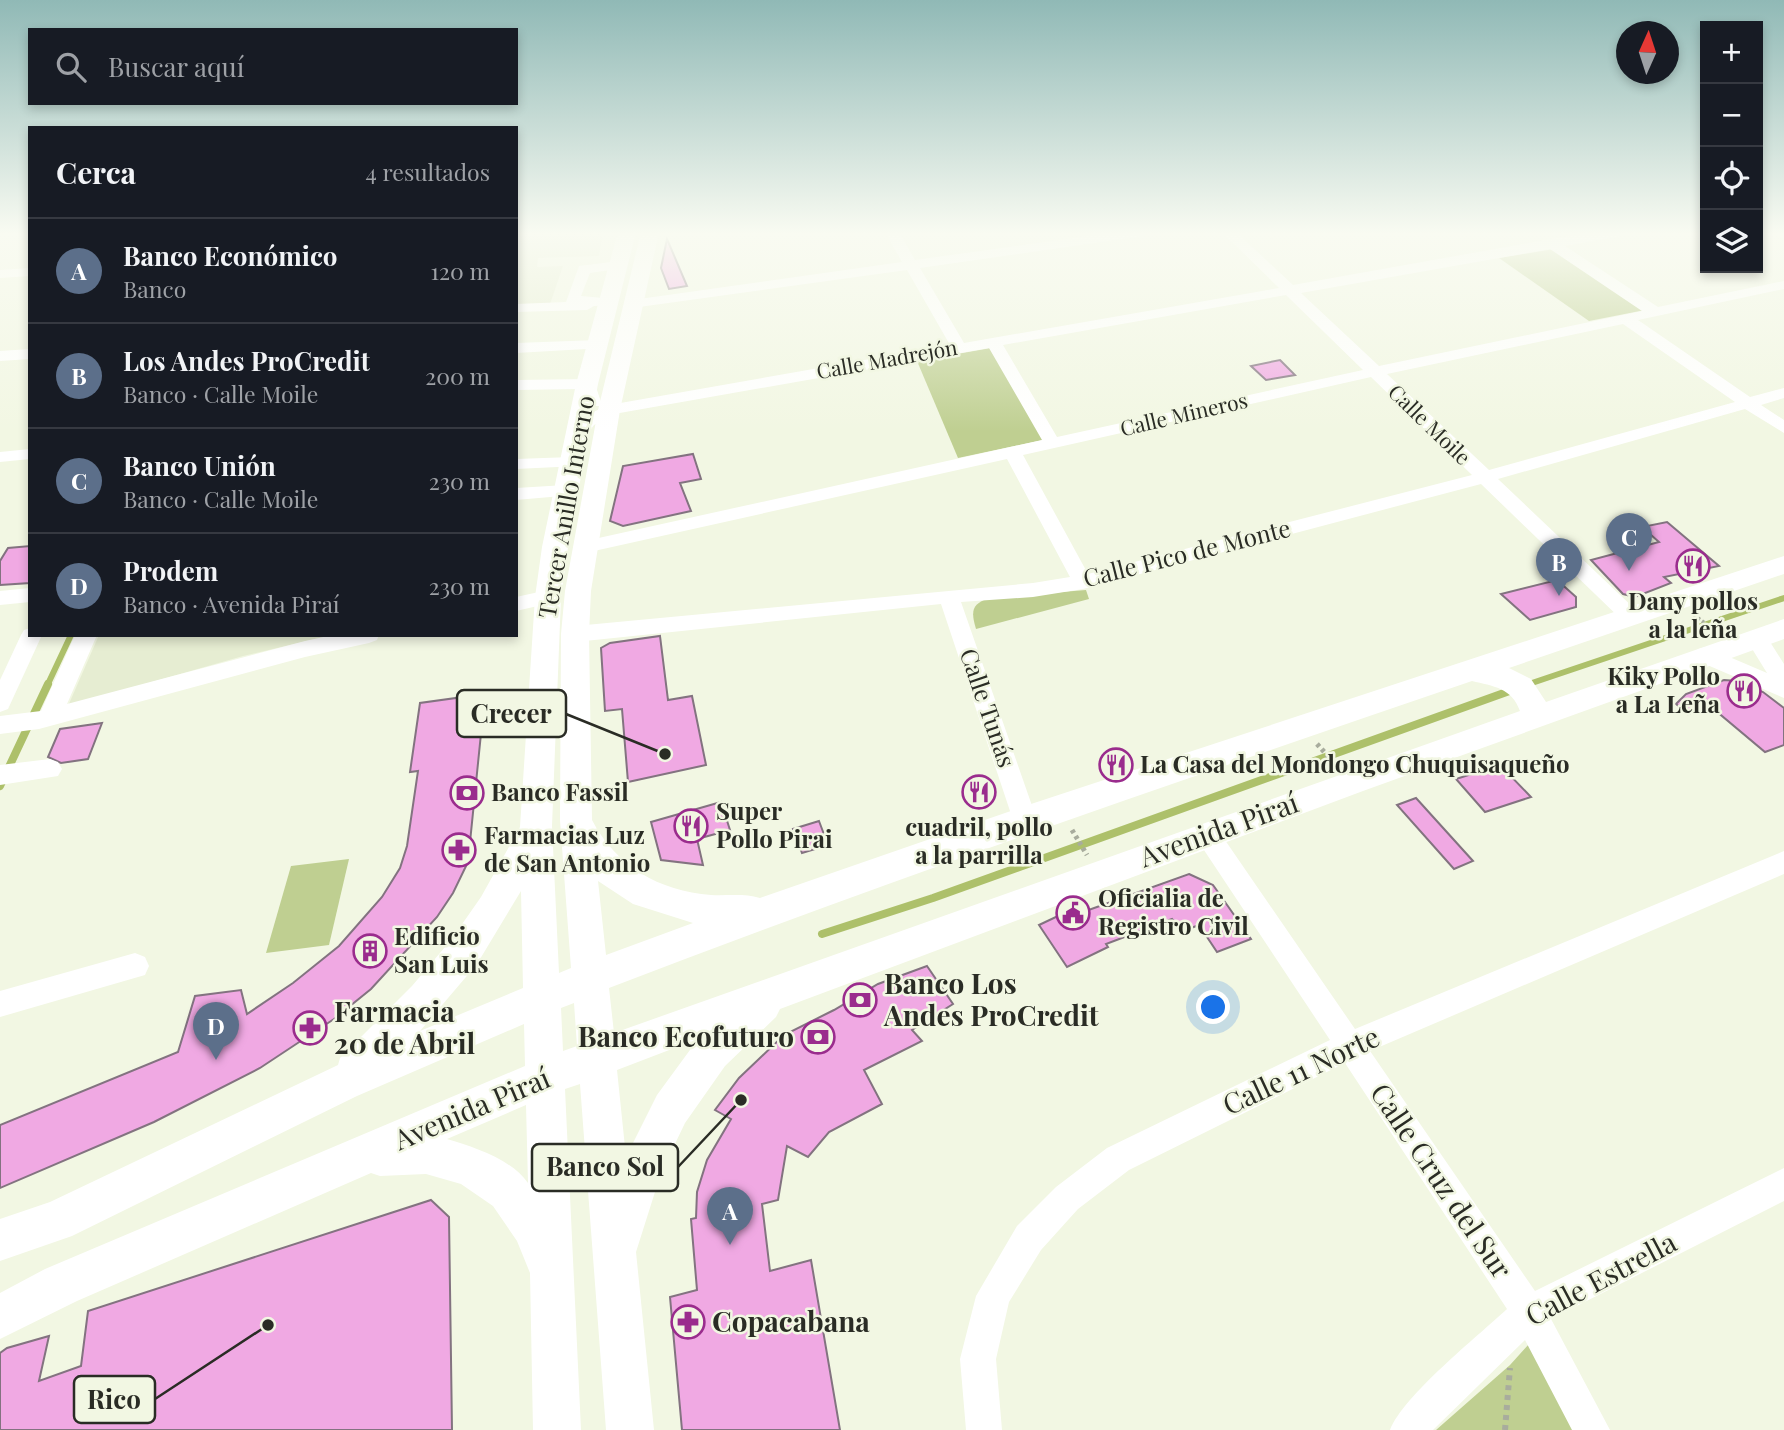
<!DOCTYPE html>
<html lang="es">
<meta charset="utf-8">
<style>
:root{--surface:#171b24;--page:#242831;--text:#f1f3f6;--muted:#9ea1a6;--line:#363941;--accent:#b45309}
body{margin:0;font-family:"Playfair Display",serif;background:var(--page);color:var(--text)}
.controls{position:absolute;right:21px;top:21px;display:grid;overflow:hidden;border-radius:0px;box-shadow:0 4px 10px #0003}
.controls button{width:63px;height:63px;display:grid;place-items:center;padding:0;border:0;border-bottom:2px solid var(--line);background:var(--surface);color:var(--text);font:35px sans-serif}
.compass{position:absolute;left:1616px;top:21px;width:63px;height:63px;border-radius:50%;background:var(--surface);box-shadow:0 4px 10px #0003;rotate:3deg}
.you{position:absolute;left:1214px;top:1008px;width:24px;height:24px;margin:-18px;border:5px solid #fff;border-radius:50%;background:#1a73e8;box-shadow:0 0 0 10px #1a73e833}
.badge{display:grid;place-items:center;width:46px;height:46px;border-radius:50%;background:var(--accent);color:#fff;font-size:23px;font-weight:700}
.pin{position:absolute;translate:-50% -58px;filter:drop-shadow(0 2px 4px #0008)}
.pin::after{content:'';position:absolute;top:37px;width:24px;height:21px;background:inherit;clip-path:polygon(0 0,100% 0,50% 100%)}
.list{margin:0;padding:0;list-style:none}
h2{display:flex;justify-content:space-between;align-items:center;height:91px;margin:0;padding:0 28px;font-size:30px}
h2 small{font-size:23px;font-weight:400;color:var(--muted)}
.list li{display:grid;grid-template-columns:46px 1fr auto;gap:21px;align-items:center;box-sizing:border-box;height:105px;padding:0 28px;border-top:2px solid var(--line)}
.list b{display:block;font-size:26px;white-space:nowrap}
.list p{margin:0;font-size:23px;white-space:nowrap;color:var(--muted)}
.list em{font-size:23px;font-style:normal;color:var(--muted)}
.icon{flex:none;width:38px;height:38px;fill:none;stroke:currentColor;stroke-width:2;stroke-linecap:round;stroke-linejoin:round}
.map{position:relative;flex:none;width:1784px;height:1430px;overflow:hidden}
.search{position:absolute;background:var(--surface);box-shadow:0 4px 10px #0003;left:28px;top:28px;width:490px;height:77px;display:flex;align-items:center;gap:18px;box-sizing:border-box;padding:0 24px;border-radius:0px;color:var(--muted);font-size:26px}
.panel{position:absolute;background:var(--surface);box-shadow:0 4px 10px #0003;left:28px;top:126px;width:490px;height:511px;border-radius:0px}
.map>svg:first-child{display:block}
</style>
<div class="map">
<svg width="1784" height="1430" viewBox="0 0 1784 1430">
<rect width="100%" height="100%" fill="#f2f7e3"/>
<g fill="#e6edd2">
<path d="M516,232H603L599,256L538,258L537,267L563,266L550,304L516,305Z"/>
<path d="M99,635H332L243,656L68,706Z"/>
</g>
<g fill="#bfcf91">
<path d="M1554,249L1645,310L1589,321L1499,258Z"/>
<path d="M991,348L1043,440L958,458L917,361Z"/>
<path d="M1086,590L1089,599L976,629C971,612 971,604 989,598Z"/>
<path d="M349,859L329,945L266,953L291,866Z"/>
<path d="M1529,1344L1574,1430H1436L1510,1365Z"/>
</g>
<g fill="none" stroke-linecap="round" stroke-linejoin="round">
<g stroke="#adc06a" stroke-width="6">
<path d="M1526,685L1784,598"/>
<path d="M47,686L71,635"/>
</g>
<g stroke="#adc06a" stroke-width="8">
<path d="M1526,685L1529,684"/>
<path d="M0,786L48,684"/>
<path d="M822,934L933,898L1515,689"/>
</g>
</g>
<g fill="#f0a9e3" stroke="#837380" stroke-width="2">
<path d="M667,239L687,286L669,289L661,268Z"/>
<path d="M1280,360L1295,375L1266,380L1251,366Z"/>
<path d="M693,454L701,479L680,483L691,511L623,526L610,521L623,466Z"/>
<path d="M1667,522L1719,566L1664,577L1671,583L1635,597L1623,594L1591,560L1659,542L1642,527Z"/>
<path d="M30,546V583L0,585V561L8,548Z"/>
<path d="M1557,580L1576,597V607L1530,620L1501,594Z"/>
<path d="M660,636L668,700L692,696L706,765L628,782L622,709L605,711L601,648L610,643Z"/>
<path d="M1724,680L1737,681L1763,692L1784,708V745L1765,752L1710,706L1688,714L1676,704L1686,694Z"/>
<path d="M485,694L468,862L453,893L437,917L371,989L334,1019L260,1068L154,1122L0,1188V1125L178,1052L195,996L241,990L247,1014L293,983L339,946L382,897L400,868L407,846L418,771L410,772L420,703Z"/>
<path d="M102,723L88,759L61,763L48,757L60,729Z"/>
<path d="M1500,765L1531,797L1485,812L1456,779Z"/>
<path d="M1416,798L1473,861L1454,869L1397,805Z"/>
<path d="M721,802L730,830L697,839L703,865L661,860L651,822Z"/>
<path d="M819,821L828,845L802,853L793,829Z"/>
<path d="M1189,874L1213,885L1251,939L1217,952L1199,925L1183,931L1172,919L1106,944L1108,947L1067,967L1039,925L1079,906L1083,912Z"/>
<path d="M927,966L953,1004L912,1030L922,1041L864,1070L882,1104L829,1132L808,1157L787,1146L778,1200L762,1204L770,1271L811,1260L840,1430H682L670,1297L697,1290L691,1219L696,1218L697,1192L707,1160L731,1119L715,1110L739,1078L784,1035L834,1010L878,984Z"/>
<path d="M431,1200L449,1217L452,1430H0V1353L7,1348L49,1336L39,1381L81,1366L88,1311Z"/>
</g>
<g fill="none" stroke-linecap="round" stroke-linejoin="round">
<path stroke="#a8ac9d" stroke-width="3.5" stroke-dasharray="2.5 2.5" stroke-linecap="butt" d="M1694,615L1718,633"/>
<g stroke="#a8ac9d" stroke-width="5" stroke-dasharray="3.5 3.5" stroke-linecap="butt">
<path d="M1317,744L1337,766"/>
<path d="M1072,830L1087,855"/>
</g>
<path stroke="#a8ac9d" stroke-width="6" stroke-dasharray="5 5" stroke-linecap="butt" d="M1505,1430L1510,1368"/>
<g fill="#fff" fill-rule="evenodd">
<path d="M885,232H899L915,260L1117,232H1150L1143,236L920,268L964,343L1279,288L1222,232H1236L1293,285L1551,239L1600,232H1628L1621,236L1565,246L1658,307L1784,281V289L1638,320L1750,397L1784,388V398L1761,405L1784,420V433L1745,409L1498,479L1638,612L1641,617L1638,622L1631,624L1624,622L1481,484L1083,589L1033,597L961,602L1037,820L1034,827L1025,830L1016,827L1013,820L941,604L575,642L568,639L564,634L568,629L575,626L1033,583L1070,577L1007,459L585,553L578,552L575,547L578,542L585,541L1042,440L989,348L614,414L594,425L583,440H571L568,436L582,417L609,405L950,345L907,270L632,308L625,304L632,300L902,262ZM1550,249L1642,311L1379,366L1301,293ZM1286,295L1363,370L1057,437L1003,345ZM1623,324L1735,402L1489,470L1387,374ZM1371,377L1472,475L1088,574L1023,455Z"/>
<path d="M1773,232H1784V238Z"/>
<path d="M619,261L626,265L624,268L590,273L581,296L614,299L616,302L614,305L594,306L587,310L516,312V304L566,302L579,266Z"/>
<path d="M30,268V276L0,278V270Z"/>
<path d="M598,340L604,342L606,345L604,348L516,353V343Z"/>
<path d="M30,349V359L0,361V351Z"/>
<path d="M587,379L595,384L601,402L599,406H587L582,399L580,389L516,390V380Z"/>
<path d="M30,449V459L0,462V452Z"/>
<path d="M572,457L581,462L578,466L516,469V459Z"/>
<path d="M566,485L573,487L575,491L573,495L516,500V488Z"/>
<path d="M30,588V602L0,605V591Z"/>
<path d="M548,590L555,592L558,597L555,602L516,611V597Z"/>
<path d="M30,628V635H42L8,709L0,712V680L21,635L24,630Z"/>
<path d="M1757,631L1765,634L1784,664V698L1698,661L1695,655L1698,649L1706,647L1767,673L1746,639L1749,634Z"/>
<path d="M75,635H97L67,704L305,641L333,635H379L377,640L369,643L305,657L39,729L0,734V716L41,711Z"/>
<path d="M50,759L58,762L62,769L58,776L0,785V765Z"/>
<path d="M1207,823L1216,827L1355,1029L1784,851V874L1370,1051L1535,1291L1784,1168V1201L1551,1319L1610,1430H1572L1525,1340L1433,1430H1390C1404,1395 1477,1337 1507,1309L1345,1063L1129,1170L1078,1209L1041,1250L1009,1302L996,1359L1002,1430H966L960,1359L976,1296L1017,1226L1056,1187L1107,1148L1330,1040L1198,841L1194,834L1198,827Z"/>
<path d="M135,953L145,957L149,966L145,975L0,1017V991Z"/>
</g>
<path fill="#fff" fill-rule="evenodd" d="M618,232H636L598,384L568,547L561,597L552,826L559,973L571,968L560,820L561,634L565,591L598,410L641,232H659L620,410L591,591L589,634L592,820C616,866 659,891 711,895C727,896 744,893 760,898L1025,806L1784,556V574L1509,668L1531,679L1546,702L1784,619V639L1363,791L780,1009L776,1017L725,1066L685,1123L661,1173L636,1252L654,1430H606L580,1084L565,1089L581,1430H533L530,1273L517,1241L493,1206L461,1184L426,1174L380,1176L371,1173L77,1301L0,1339V1293L45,1269L525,1066L524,1024L357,1096L72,1236L0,1261V1219L50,1202L338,1065L340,1058L412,986L451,940L481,897L520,827L535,597L542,547L576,384ZM1472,681C1493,686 1512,688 1520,711L614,1033L609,988C894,878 1183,780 1472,681ZM598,881L633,904L693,923L606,955ZM521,891L523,988L420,1031L477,964ZM574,1003L577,1046L563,1051L561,1008ZM698,1039L657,1095L626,1157L617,1070ZM526,1105L528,1183C511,1159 474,1147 447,1139Z"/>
</g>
<linearGradient id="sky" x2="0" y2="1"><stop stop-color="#90b9b6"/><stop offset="0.54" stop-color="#f9fbf2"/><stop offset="1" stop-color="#f9fbf2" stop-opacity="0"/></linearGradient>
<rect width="1784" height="432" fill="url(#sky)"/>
<defs>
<symbol id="restaurant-ring" viewBox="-11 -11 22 22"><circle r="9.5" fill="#f2f7e3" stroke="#9a2c8d" stroke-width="1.5"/><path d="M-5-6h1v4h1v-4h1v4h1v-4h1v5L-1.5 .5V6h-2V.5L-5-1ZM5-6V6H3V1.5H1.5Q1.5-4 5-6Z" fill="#9a2c8d"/></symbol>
<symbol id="bank-ring" viewBox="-11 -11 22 22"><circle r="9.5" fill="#f2f7e3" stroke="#9a2c8d" stroke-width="1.5"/><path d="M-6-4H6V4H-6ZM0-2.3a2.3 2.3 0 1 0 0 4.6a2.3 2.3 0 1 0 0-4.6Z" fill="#9a2c8d"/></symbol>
<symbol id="pharmacy-ring" viewBox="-11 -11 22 22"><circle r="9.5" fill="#f2f7e3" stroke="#9a2c8d" stroke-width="1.5"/><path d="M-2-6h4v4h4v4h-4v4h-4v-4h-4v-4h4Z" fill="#9a2c8d"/></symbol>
<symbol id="civic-ring" viewBox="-11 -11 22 22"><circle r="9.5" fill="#f2f7e3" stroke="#9a2c8d" stroke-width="1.5"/><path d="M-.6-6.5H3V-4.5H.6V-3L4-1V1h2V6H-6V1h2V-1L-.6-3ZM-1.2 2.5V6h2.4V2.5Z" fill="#9a2c8d"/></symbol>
<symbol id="building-ring" viewBox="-11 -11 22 22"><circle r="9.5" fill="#f2f7e3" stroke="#9a2c8d" stroke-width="1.5"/><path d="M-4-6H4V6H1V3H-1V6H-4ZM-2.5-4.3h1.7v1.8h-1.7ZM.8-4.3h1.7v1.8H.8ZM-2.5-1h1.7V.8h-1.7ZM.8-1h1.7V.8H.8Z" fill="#9a2c8d"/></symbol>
</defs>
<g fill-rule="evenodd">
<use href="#restaurant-ring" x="1674" y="547" width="38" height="38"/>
<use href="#restaurant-ring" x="1725" y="672" width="38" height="38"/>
<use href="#restaurant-ring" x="1097" y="746" width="38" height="38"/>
<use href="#restaurant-ring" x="960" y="773" width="38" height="38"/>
<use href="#bank-ring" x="448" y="774" width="38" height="38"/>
<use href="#restaurant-ring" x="672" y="807" width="38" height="38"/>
<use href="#pharmacy-ring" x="440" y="831" width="38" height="38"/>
<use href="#civic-ring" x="1054" y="894" width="38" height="38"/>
<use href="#building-ring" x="351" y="932" width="38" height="38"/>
<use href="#bank-ring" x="841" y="981" width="38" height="38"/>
<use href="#pharmacy-ring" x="291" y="1009" width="38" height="38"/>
<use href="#bank-ring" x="799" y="1018" width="38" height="38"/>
<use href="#pharmacy-ring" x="669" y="1303" width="38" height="38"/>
</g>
<g text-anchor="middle" stroke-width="5" stroke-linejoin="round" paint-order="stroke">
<g font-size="21" fill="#2a2c25" stroke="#f2f7e3">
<text transform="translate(887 360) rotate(-10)" y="7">Calle Madrejón</text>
<text transform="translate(1184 415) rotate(-13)" y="7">Calle Mineros</text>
<text transform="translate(1429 425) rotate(44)" y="7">Calle Moile</text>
</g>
<g font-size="24" fill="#2a2c25" stroke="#f2f7e3">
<text transform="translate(567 507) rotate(-80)" y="8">Tercer Anillo Interno</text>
<text transform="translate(1187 554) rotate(-14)" y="8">Calle Pico de Monte</text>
<text transform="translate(987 708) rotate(71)" y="8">Calle Tunás</text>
</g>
<g font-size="24" font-weight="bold" fill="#2a2c25" stroke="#f2f7e3" text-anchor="start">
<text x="1693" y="610" text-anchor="middle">Dany pollos<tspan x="1693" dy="28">a la leña</tspan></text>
<text x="1720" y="685" text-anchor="end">Kiky Pollo<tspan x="1720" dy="28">a La Leña</tspan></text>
<text x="1140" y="773">La Casa del Mondongo Chuquisaqueño</text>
<text x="491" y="801">Banco Fassil</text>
<text x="716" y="820">Super<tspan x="716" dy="28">Pollo Pirai</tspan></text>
<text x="979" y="836" text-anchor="middle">cuadril, pollo<tspan x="979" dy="28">a la parrilla</tspan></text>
<text x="484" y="844">Farmacias Luz<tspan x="484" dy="28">de San Antonio</tspan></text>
<text x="1098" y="907">Oficialia de<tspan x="1098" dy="28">Registro Civil</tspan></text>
<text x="394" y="945">Edificio<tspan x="394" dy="28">San Luis</tspan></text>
</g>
<g font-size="28" fill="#2a2c25" stroke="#f2f7e3">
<text transform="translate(1219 830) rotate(-20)" y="10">Avenida Piraí</text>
<text transform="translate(1301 1071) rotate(-25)" y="10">Calle 11 Norte</text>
<text transform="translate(472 1109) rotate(-23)" y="10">Avenida Piraí</text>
<text transform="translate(1441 1181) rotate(56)" y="10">Calle Cruz del Sur</text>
<text transform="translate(1601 1279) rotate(-28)" y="10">Calle Estrella</text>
</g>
<g font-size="28" font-weight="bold" fill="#2a2c25" stroke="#f2f7e3" text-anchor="start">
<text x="884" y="994">Banco Los<tspan x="884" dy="32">Andes ProCredit</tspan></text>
<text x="334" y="1022">Farmacia<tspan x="334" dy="32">20 de Abril</tspan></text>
<text x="794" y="1047" text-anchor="end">Banco Ecofuturo</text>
<text x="712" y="1332">Copacabana</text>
</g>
</g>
<path fill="none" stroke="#2a2c25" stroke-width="2.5" d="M665 754L566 714M741 1100L678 1167M268 1325L155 1399"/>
<g fill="#2a2c25" stroke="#f2f7e3" stroke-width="2.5">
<circle cx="665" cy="754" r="7"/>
<circle cx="741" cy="1100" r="7"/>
<circle cx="268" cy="1325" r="7"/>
</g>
<g fill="#f2f7e3" stroke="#2a2c25" stroke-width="2.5">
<rect x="457" y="690" width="109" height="47" rx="7"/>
<rect x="532" y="1144" width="146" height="47" rx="7"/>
<rect x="74" y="1376" width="81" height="47" rx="7"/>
</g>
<g font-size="26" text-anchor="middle" font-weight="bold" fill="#2a2c25">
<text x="511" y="723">Crecer</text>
<text x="605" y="1176">Banco Sol</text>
<text x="114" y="1409">Rico</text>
</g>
</svg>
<div class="controls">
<button>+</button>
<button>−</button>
<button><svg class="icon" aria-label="locate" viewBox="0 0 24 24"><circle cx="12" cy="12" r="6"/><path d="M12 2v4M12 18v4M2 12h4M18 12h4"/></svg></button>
<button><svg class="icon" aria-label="layers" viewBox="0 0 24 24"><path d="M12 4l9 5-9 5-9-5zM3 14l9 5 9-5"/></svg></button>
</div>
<svg class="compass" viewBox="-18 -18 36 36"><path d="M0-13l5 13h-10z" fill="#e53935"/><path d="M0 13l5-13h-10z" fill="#9ea1a6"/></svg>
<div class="you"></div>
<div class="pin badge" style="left:730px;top:1245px;background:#5c6f8a">A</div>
<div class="pin badge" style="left:1559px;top:596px;background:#5c6f8a">B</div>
<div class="pin badge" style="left:1629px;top:571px;background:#5c6f8a">C</div>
<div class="pin badge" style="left:216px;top:1060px;background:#5c6f8a">D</div>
<div class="search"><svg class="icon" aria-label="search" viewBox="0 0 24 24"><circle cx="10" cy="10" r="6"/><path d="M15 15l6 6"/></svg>Buscar aquí</div>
<section class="panel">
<h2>Cerca<small>4 resultados</small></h2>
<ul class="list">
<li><span class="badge" style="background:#5c6f8a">A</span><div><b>Banco Económico</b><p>Banco</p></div><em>120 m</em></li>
<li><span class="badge" style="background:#5c6f8a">B</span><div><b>Los Andes ProCredit</b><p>Banco · Calle Moile</p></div><em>200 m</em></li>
<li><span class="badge" style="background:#5c6f8a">C</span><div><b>Banco Unión</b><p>Banco · Calle Moile</p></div><em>230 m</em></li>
<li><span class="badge" style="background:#5c6f8a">D</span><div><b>Prodem</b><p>Banco · Avenida Piraí</p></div><em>230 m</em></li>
</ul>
</section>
</div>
